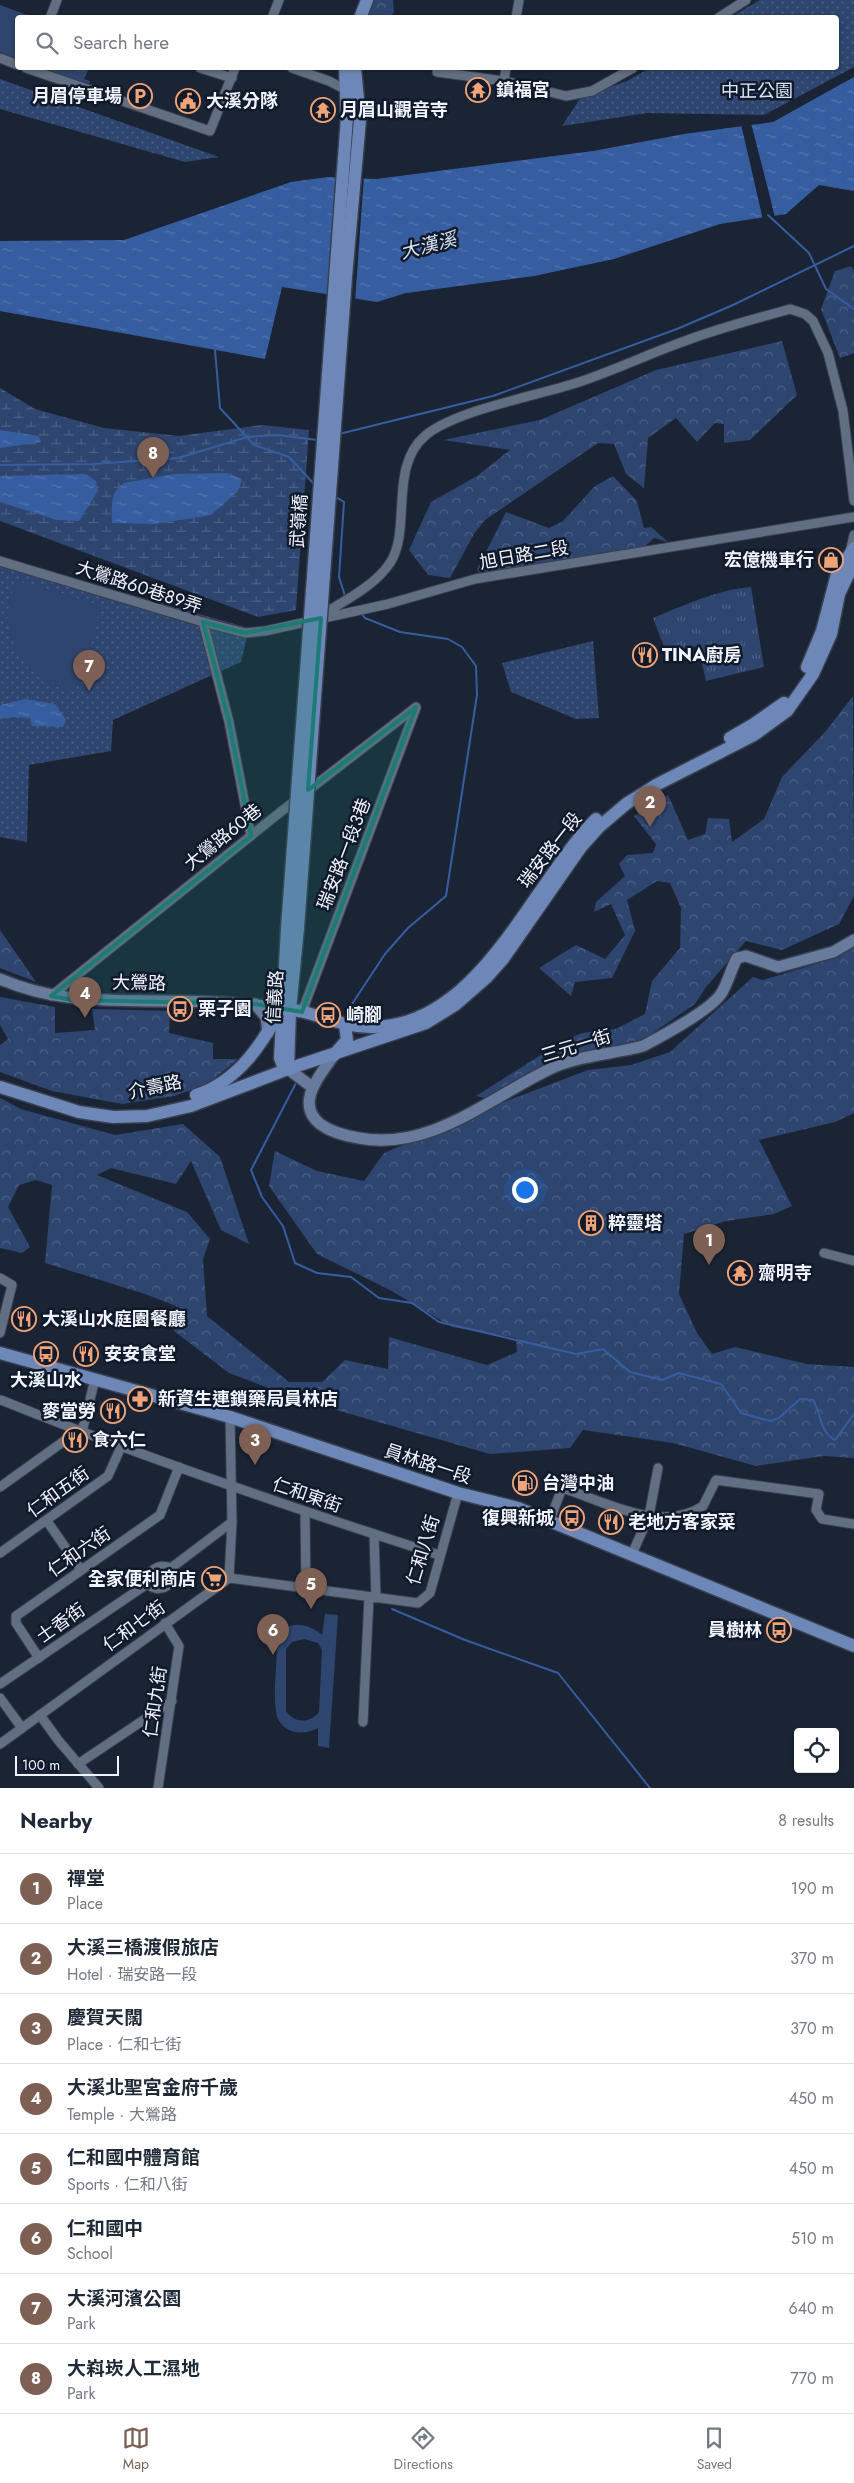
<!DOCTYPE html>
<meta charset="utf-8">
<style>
:root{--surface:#fff;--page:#f6f6f7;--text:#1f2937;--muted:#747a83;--line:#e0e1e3;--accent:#7d6053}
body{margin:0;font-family:Jost,"Noto Sans TC",sans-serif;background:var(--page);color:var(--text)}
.controls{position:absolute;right:15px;bottom:15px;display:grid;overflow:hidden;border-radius:5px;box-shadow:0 1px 4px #0004}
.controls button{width:45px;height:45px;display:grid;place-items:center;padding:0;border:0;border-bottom:1px solid var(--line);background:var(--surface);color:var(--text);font:25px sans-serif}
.scale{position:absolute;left:15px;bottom:12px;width:104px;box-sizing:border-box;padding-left:5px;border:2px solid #eff4fe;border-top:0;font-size:14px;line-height:18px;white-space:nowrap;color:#eff4fe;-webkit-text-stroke:4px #111a2a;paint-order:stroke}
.you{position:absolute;left:524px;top:1189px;width:18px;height:18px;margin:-12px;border:4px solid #fff;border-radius:50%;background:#1a73e8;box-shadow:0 0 0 8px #1a73e833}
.badge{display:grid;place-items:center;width:32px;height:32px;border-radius:50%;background:var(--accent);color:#fff;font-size:16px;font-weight:700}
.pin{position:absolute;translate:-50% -41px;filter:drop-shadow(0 1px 2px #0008)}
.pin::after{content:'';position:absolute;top:26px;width:18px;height:15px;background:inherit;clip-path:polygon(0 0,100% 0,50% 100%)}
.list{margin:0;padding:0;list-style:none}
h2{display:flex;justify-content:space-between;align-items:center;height:65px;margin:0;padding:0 20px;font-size:21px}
h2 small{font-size:16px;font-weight:400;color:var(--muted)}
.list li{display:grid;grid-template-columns:32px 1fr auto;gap:15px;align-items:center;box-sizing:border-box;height:70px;padding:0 20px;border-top:1px solid var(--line)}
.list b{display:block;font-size:19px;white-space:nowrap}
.list p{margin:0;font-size:16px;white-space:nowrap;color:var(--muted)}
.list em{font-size:16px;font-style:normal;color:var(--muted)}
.icon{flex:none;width:28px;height:28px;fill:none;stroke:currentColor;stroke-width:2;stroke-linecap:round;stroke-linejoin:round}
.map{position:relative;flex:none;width:854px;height:1788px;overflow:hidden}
.search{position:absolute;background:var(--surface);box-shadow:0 1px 4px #0004;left:15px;right:15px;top:15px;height:55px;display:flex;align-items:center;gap:12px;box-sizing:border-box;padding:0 18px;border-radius:5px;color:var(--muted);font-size:19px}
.sheet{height:625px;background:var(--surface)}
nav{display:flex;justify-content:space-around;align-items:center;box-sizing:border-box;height:70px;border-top:1px solid var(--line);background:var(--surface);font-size:14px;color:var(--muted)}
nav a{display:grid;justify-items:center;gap:2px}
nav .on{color:var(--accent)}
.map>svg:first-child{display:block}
</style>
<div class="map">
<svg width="854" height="1788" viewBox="0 0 854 1788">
<defs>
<pattern id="grass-tufts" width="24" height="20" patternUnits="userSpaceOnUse" patternTransform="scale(1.25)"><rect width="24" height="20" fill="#2e456f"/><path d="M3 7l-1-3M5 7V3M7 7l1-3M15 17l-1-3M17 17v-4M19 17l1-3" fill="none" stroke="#4d6085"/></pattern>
<pattern id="forest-crowns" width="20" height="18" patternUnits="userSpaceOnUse" patternTransform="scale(1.25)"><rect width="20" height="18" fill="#2e456f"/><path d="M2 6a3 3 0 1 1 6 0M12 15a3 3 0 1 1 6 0" fill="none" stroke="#4d6085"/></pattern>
<pattern id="wetland-marsh" width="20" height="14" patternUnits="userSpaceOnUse" patternTransform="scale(1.25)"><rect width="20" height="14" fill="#2e456f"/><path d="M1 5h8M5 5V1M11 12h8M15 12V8" fill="none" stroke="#4d6085"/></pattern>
<pattern id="park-dots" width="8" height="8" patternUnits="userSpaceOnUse" patternTransform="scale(1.25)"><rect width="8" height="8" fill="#2e456f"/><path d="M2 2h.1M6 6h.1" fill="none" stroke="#4d6085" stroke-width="1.8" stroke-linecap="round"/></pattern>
<pattern id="water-ripples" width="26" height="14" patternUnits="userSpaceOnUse" patternTransform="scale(1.25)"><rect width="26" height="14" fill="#375da1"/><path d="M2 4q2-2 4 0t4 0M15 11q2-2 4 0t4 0" fill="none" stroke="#5475af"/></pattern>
</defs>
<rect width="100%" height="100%" fill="#1a2434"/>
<g fill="url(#grass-tufts)">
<path d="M29,68H89L84,79L90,81L87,88Z"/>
<path d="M751,587L764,667L706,681L698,646L666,652L653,618C685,605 716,590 751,587Z"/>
</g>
<g fill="url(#forest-crowns)">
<path d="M373,0H393L394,12L391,17L367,18Z"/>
<path d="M851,266L854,271V353L840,358L821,309L835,271Z"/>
<path d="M782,341L797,395L750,440L724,443V424L715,423L697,442L676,418L648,438L644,488L626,474L614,444L598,443L485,520L474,534L450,578L428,575L409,550L431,502L477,476L510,450L443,440L540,420L656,370Z"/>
<path d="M613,476L637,501L644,528L651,527L668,542L654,538L633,558L552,569L489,582L477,570L506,512L549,528L563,521L595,486Z"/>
<path d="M853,696L854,896L839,924L782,950L746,941L706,987L695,1004L644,1039L571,1056L529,1072L484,1098L476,1096L563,1041L582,1033L616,1029L645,1014L652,981L680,948L681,908L670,883L657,881L627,900L635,931L612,978L575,982L571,996L539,968L576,945L605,959L625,935L611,904L594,912L596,902L625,876L619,864L627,855L653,853L656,844L634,816L668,795L688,840L705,834L708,818L729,819L732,842L764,819L782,777L825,732Z"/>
<path d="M0,930L36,982L0,968Z"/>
<path d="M854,933V1113L835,1122L759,1140L792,1206L774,1214L726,1221L684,1234L679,1294L697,1333L712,1354L735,1347L807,1364L854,1367V1458L824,1456L756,1466L673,1443L583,1430L570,1448L490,1454L298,1399L229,1373L174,1331L176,1306L145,1294L45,1263L52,1185L36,1180L19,1185L8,1207L30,1247L22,1253L0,1248V1098L21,1109L115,1135L183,1124L220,1157L249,1244L221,1230L191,1161L176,1184L111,1168L97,1175L187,1212L210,1239L203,1259L207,1316L289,1382H322L345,1360L388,1369L389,1337L487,1365L517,1352L516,1338L452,1327L390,1290L317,1254L269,1186L275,1151L317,1171L364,1181L384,1153L504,1102L588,1070L631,1065L670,1052L753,977L763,980L826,961Z"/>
<path d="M0,997L55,1007V1033L95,1030L92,1009L170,1011L169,1033L213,1043V1059H238L208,1084L174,1096L122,1104L52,1091L0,1072V1045L8,1039L0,1025Z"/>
</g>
<path fill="url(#wetland-marsh)" d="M0,388L35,409L104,428L179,436L262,425L309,430L296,610L258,617L0,521Z"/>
<g fill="url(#park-dots)">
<path d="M760,0H854V67L764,115L647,113L562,126L581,97L627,81L650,68H836V18L731,17Z"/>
<path d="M0,79L219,157L185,162L0,109Z"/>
<path d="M0,558L249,628L241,662L113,720L111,751L29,765L27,842L0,837Z"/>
<path d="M593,641L599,718L576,719L511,692L502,663Z"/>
</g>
<g fill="#2e456f" fill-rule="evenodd">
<path d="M0,5L33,17L18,18L17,59L0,52Z"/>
<path d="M15,580L102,606L75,692L41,679L28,667L15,650L7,616Z"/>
<path d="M325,1614L338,1615L329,1748L318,1746V1728C303,1737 278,1733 276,1711C273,1690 277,1666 277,1644C279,1642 278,1639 279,1637C287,1617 312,1625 322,1635ZM304,1639L318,1643L322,1650L319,1712C310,1724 294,1723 286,1711V1649L292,1642Z"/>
</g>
<g fill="url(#water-ripples)">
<path d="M854,77V191L819,185L786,214L720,224L614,259L534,276L406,293L377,302L282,287L265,359L0,311V241L124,240L291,182L328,177L376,179L593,151L684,134L773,122Z"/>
<path d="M0,430L39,436L41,442L0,448Z"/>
<path d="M227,473L242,479L238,491L211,515L155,524L112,523C112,507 109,493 124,483L174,474Z"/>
<path d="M86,474L96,481L98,491L79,521L57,520L0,502V476Z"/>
<path d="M25,699L55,704L66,720L63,727L32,726L30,718L13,717L0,719V705Z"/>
</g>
<g fill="#1a2434">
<path d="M751,123L770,197L775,218L763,220L741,124Z"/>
<path d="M340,175L364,176L355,301L330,297Z"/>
</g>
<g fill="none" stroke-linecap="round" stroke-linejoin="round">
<g stroke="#375da1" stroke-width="2">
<path d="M768,215L809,253L826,289L854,309"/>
<path d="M215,350L220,408L254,445L289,457L314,484"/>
<path d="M339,434L493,396L677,329L733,305L854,246"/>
<path d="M0,465L93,464L178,458L247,437L278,435L317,440"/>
<path d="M336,497L344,502L339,577L345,596"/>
<path d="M348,1010L385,954L408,928L446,896L477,695L476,666L462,647L448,639L400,632L365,618L362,614"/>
<path d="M296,1083L251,1170L262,1197L283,1226L295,1263L317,1273L351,1277L379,1298L412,1303L439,1322L576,1354L603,1349L630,1372L662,1380L679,1373L721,1384L741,1413L770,1421L779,1418L800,1399L813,1400C822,1415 819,1431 835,1440L854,1414"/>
<path d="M392,1609L465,1640L558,1673L650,1788"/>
</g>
<defs>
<g id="street">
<path d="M50,18L57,0"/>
<path d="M272,18L279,0"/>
<path d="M516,18L519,0"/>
<path d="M718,18L746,0"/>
<path d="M0,58L18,65"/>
<path d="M26,68L210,131L235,68"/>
<path d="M200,68L232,78"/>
<path d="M292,68L329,81L350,92"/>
<path d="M437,72L504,81L566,96L592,91L633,68"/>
<path d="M504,81L506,68"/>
<path d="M850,552L854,535"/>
<path d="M0,561L203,622L229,722L251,836"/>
<path d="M318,617C342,602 374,587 390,563C412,530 388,466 426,435C457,410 536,396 576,383C613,371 648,354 685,341C719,328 755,319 790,309L805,314L813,321L828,353L843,411L854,501"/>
<path d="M203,622L245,633L265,631L388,604L475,579L854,517"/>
<path d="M51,996L283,810L416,707"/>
<path d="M302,1012L416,708"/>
<path d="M824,1253L854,1261"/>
<path d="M0,1278L12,1285L0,1333"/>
<path d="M1,1400C145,1458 292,1508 439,1555"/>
<path d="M82,1432L95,1379"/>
<path d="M0,1487L78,1431"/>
<path d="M305,1512L306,1588"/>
<path d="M550,1520L562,1488C604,1501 660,1534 703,1506L716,1480L819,1494L816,1510L822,1519L854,1524"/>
<path d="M47,1521L81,1570"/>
<path d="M374,1534L376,1598"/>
<path d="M0,1553L108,1476L121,1447"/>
<path d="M632,1554L649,1516L658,1468"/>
<path d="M171,1568L232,1522"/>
<path d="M229,1578L418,1603L430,1593L458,1493"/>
<path d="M147,1584C161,1595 176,1585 171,1568"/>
<path d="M147,1584C148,1570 158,1563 171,1568"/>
<path d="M39,1658L16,1623V1616L160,1515L179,1467"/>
<path d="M0,1684L147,1584"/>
<path d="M0,1698L22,1728"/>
<path d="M40,1715L58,1740L99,1788"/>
<path d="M363,1722L369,1597"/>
<path d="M0,1744L229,1578L232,1522L230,1417"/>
<path d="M78,1764L172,1701"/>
<path d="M158,1788L179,1646L165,1623"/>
</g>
<g id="secondary">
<path d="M0,979C54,1002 97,1000 155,1001C197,1001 239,1002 281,1008"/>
<path d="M255,1004L266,1017L268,1033"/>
<path d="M334,1055C321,1074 294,1103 320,1124C331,1132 346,1136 359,1138C431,1152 493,1095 554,1067C582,1055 614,1054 643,1046C662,1036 710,1010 721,994C728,983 731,969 737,958L746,956L778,967L833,952L854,940"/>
<path d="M288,1069L312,1087"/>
</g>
<g id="primary">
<path d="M360,18L367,0"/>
<path d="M345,68L347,117"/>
<path d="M355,68L360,120"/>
<path d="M807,667L822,631L837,574L854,548"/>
<path d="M730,738L754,724L784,703"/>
<path d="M287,928L280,1058L283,1066L288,1069"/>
<path d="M281,1008C289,1010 296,1010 304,1012C327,1018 349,1028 374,1027C480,1025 531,885 596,819"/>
<path d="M334,1055L347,1040L345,1025"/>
<path d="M288,1069L290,1010L298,928"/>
<path d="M0,1087L79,1112L113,1117L147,1116L191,1106L288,1069L426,1023L455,1005L486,978L503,959L581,847L599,827L626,804L656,785L754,735L787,711L813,674L831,634L839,594L854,562"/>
<path d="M196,1095C238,1081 262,1045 281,1008"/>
<path d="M0,1353L230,1417L458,1493L518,1508L854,1646"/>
</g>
</defs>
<use href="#street" stroke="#383f4e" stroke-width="11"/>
<use href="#secondary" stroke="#383f4e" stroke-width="14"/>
<use href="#primary" stroke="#383f4e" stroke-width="15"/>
<use href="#street" stroke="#626e82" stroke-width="9"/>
<use href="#secondary" stroke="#687b9d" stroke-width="11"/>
<use href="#primary" stroke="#6d88b8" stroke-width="12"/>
<defs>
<g id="primary-bridge">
<path d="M287,928L347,117"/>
<path d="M298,928L346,277L360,120"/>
</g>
</defs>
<use href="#primary-bridge" stroke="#383f4e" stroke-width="15" stroke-linecap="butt"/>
<use href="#primary-bridge" stroke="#6d88b8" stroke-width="12"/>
</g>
<path fill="#1a7c75" fill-opacity="0.2" stroke="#1a7c75" stroke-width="4" stroke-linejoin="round" d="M321,618L308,790L416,707L302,1012L255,1004L72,1000L51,996L251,836L229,722L203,622L245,633Z"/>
<defs>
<symbol id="temple-ring" viewBox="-11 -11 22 22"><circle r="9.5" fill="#111a2a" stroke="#efa376" stroke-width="1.5"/><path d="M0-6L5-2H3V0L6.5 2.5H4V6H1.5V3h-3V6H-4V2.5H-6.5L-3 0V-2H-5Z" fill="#efa376"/></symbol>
<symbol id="parking-ring" viewBox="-11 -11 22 22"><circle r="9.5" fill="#111a2a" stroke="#efa376" stroke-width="1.5"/><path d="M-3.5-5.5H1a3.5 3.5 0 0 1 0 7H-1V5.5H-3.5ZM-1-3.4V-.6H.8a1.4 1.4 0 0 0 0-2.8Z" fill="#efa376"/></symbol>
<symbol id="civic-ring" viewBox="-11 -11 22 22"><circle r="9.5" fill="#111a2a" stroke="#efa376" stroke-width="1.5"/><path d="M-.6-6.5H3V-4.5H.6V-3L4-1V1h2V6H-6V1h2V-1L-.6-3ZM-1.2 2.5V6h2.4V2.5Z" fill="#efa376"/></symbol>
<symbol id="shop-ring" viewBox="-11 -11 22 22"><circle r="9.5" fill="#111a2a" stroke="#efa376" stroke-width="1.5"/><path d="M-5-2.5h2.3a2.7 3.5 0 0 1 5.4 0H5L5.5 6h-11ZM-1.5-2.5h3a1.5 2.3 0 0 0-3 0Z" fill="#efa376"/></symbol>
<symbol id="restaurant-ring" viewBox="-11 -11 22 22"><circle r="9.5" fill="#111a2a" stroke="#efa376" stroke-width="1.5"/><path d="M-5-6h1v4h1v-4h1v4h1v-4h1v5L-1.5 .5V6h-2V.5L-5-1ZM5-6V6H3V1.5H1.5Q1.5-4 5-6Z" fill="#efa376"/></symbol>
<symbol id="bus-ring" viewBox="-11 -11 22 22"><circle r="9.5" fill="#111a2a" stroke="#efa376" stroke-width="1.5"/><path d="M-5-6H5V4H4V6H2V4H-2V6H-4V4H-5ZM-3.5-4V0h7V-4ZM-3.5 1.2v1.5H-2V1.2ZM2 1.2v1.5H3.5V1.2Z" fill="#efa376"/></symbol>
<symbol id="building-ring" viewBox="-11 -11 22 22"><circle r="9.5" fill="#111a2a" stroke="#efa376" stroke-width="1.5"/><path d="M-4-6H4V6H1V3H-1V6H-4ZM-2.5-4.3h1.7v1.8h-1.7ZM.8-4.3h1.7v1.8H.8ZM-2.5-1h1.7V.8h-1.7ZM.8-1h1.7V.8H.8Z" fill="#efa376"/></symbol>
<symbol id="pharmacy-ring" viewBox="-11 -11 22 22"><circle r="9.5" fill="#111a2a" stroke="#efa376" stroke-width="1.5"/><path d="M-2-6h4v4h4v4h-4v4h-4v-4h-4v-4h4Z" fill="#efa376"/></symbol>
<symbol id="fuel-ring" viewBox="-11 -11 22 22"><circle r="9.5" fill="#111a2a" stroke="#efa376" stroke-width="1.5"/><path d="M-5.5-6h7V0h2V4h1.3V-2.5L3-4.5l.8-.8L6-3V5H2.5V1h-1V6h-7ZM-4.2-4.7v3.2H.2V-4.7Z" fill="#efa376"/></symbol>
<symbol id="supermarket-ring" viewBox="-11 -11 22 22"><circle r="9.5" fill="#111a2a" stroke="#efa376" stroke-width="1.5"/><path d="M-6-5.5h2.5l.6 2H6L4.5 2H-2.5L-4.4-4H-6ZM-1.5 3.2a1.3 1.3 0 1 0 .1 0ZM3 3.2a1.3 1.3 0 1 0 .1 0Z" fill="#efa376"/></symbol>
</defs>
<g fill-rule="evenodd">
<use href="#temple-ring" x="464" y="76" width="28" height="28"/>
<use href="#parking-ring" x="126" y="82" width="28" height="28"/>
<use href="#civic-ring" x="174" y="87" width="28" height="28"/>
<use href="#temple-ring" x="309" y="96" width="28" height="28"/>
<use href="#shop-ring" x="817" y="546" width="28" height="28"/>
<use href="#restaurant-ring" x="631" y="641" width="28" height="28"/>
<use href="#bus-ring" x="166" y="995" width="28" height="28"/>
<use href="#bus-ring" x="314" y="1001" width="28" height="28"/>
<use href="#building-ring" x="577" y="1209" width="28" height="28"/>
<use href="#temple-ring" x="726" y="1259" width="28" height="28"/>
<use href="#restaurant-ring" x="10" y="1305" width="28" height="28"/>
<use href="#bus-ring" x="32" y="1340" width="28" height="28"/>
<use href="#restaurant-ring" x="72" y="1340" width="28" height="28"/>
<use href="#pharmacy-ring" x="126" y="1385" width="28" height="28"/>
<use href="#restaurant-ring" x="99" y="1397" width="28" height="28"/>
<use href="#restaurant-ring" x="61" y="1426" width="28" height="28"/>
<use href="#fuel-ring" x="511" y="1469" width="28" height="28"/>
<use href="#bus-ring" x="558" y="1504" width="28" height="28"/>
<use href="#restaurant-ring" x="597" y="1508" width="28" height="28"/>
<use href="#supermarket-ring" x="200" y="1565" width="28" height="28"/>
<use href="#bus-ring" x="765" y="1616" width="28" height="28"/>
</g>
<g text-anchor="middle" stroke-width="5" stroke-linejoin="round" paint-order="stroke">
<g font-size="18" font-weight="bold" fill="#eff4fe" stroke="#111a2a" text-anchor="start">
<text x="496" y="96">鎮福宮</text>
<text x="122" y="102" text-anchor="end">月眉停車場</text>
<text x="206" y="107">大溪分隊</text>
<text x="340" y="116">月眉山觀音寺</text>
<text x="814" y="566" text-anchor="end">宏億機車行</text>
<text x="662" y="661">TINA廚房</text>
<text x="198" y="1015">栗子園</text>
<text x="346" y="1021">崎腳</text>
<text x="608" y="1229">粹靈塔</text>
<text x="758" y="1279">齋明寺</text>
<text x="42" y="1325">大溪山水庭園餐廳</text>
<text x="104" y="1360">安安食堂</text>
<text x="46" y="1386" text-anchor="middle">大溪山水</text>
<text x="158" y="1405">新資生連鎖藥局員林店</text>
<text x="96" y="1417" text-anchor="end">麥當勞</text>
<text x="92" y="1446">食六仁</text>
<text x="542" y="1489">台灣中油</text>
<text x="554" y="1524" text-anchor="end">復興新城</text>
<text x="628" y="1528">老地方客家菜</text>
<text x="196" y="1585" text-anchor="end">全家便利商店</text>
<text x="762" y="1636" text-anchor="end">員樹林</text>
</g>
<g font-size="18" fill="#d9e5f8" stroke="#111a2a">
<text x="757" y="97">中正公園</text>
</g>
<g font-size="18" fill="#eff4fe" stroke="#111a2a">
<text transform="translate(299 521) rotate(-86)" y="6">武嶺橋</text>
<text transform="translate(524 555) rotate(-10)" y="6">旭日路二段</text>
<text transform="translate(139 587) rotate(18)" y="6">大鶯路60巷89弄</text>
<text transform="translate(223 837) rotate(-39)" y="6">大鶯路60巷</text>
<text transform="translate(550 850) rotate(-52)" y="6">瑞安路一段</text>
<text transform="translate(344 854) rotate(-69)" y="6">瑞安路一段3巷</text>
<text transform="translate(139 983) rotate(1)" y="6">大鶯路</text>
<text transform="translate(275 997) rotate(-86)" y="6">信義路</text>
<text transform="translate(576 1046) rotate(-17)" y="6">三元一街</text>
<text transform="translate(155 1087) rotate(-12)" y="6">介壽路</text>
<text transform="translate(428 1464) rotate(18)" y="6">員林路一段</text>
<text transform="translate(58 1492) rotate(-36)" y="6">仁和五街</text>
<text transform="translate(307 1495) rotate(19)" y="6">仁和東街</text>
<text transform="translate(423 1550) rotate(-73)" y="6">仁和八街</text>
<text transform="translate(79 1552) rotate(-35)" y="6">仁和六街</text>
<text transform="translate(61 1623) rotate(-35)" y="6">士香街</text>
<text transform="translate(134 1626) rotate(-36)" y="6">仁和七街</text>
<text transform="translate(155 1702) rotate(-82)" y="6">仁和九街</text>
</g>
<g font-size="19" font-style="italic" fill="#d7e2f6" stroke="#111a2a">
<text transform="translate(428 245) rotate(-14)" y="7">大漢溪</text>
</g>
</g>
</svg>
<div class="controls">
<button><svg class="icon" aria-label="locate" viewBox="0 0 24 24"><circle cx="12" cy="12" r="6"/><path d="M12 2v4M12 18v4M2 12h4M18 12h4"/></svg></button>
</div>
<div class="scale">100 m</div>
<div class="you"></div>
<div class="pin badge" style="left:709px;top:1265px">1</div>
<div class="pin badge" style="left:650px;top:827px">2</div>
<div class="pin badge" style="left:255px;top:1465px">3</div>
<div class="pin badge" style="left:85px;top:1018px">4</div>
<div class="pin badge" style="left:311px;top:1609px">5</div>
<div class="pin badge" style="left:273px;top:1655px">6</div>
<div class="pin badge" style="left:89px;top:691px">7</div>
<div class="pin badge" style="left:153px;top:478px">8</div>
<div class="search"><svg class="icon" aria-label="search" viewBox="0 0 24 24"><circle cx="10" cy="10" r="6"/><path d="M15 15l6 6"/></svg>Search here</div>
</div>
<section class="sheet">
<h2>Nearby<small>8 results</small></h2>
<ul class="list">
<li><span class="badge">1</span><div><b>禪堂</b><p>Place</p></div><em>190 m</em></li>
<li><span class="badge">2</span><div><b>大溪三橋渡假旅店</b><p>Hotel · 瑞安路一段</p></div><em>370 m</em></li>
<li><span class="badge">3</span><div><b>慶賀天闊</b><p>Place · 仁和七街</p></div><em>370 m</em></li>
<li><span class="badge">4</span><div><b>大溪北聖宮金府千歲</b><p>Temple · 大鶯路</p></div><em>450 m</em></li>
<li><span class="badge">5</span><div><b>仁和國中體育館</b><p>Sports · 仁和八街</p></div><em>450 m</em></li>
<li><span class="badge">6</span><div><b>仁和國中</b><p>School</p></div><em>510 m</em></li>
<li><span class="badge">7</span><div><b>大溪河濱公園</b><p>Park</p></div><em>640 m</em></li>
<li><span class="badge">8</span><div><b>大嵙崁人工濕地</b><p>Park</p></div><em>770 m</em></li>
</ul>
</section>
<nav>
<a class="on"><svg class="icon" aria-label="map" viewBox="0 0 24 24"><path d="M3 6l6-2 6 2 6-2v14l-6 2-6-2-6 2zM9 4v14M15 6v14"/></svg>Map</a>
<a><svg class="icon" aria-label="directions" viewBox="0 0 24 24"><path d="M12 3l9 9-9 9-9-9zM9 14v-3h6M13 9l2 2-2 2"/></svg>Directions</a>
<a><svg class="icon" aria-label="saved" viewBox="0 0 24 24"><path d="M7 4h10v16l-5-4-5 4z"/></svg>Saved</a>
</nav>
